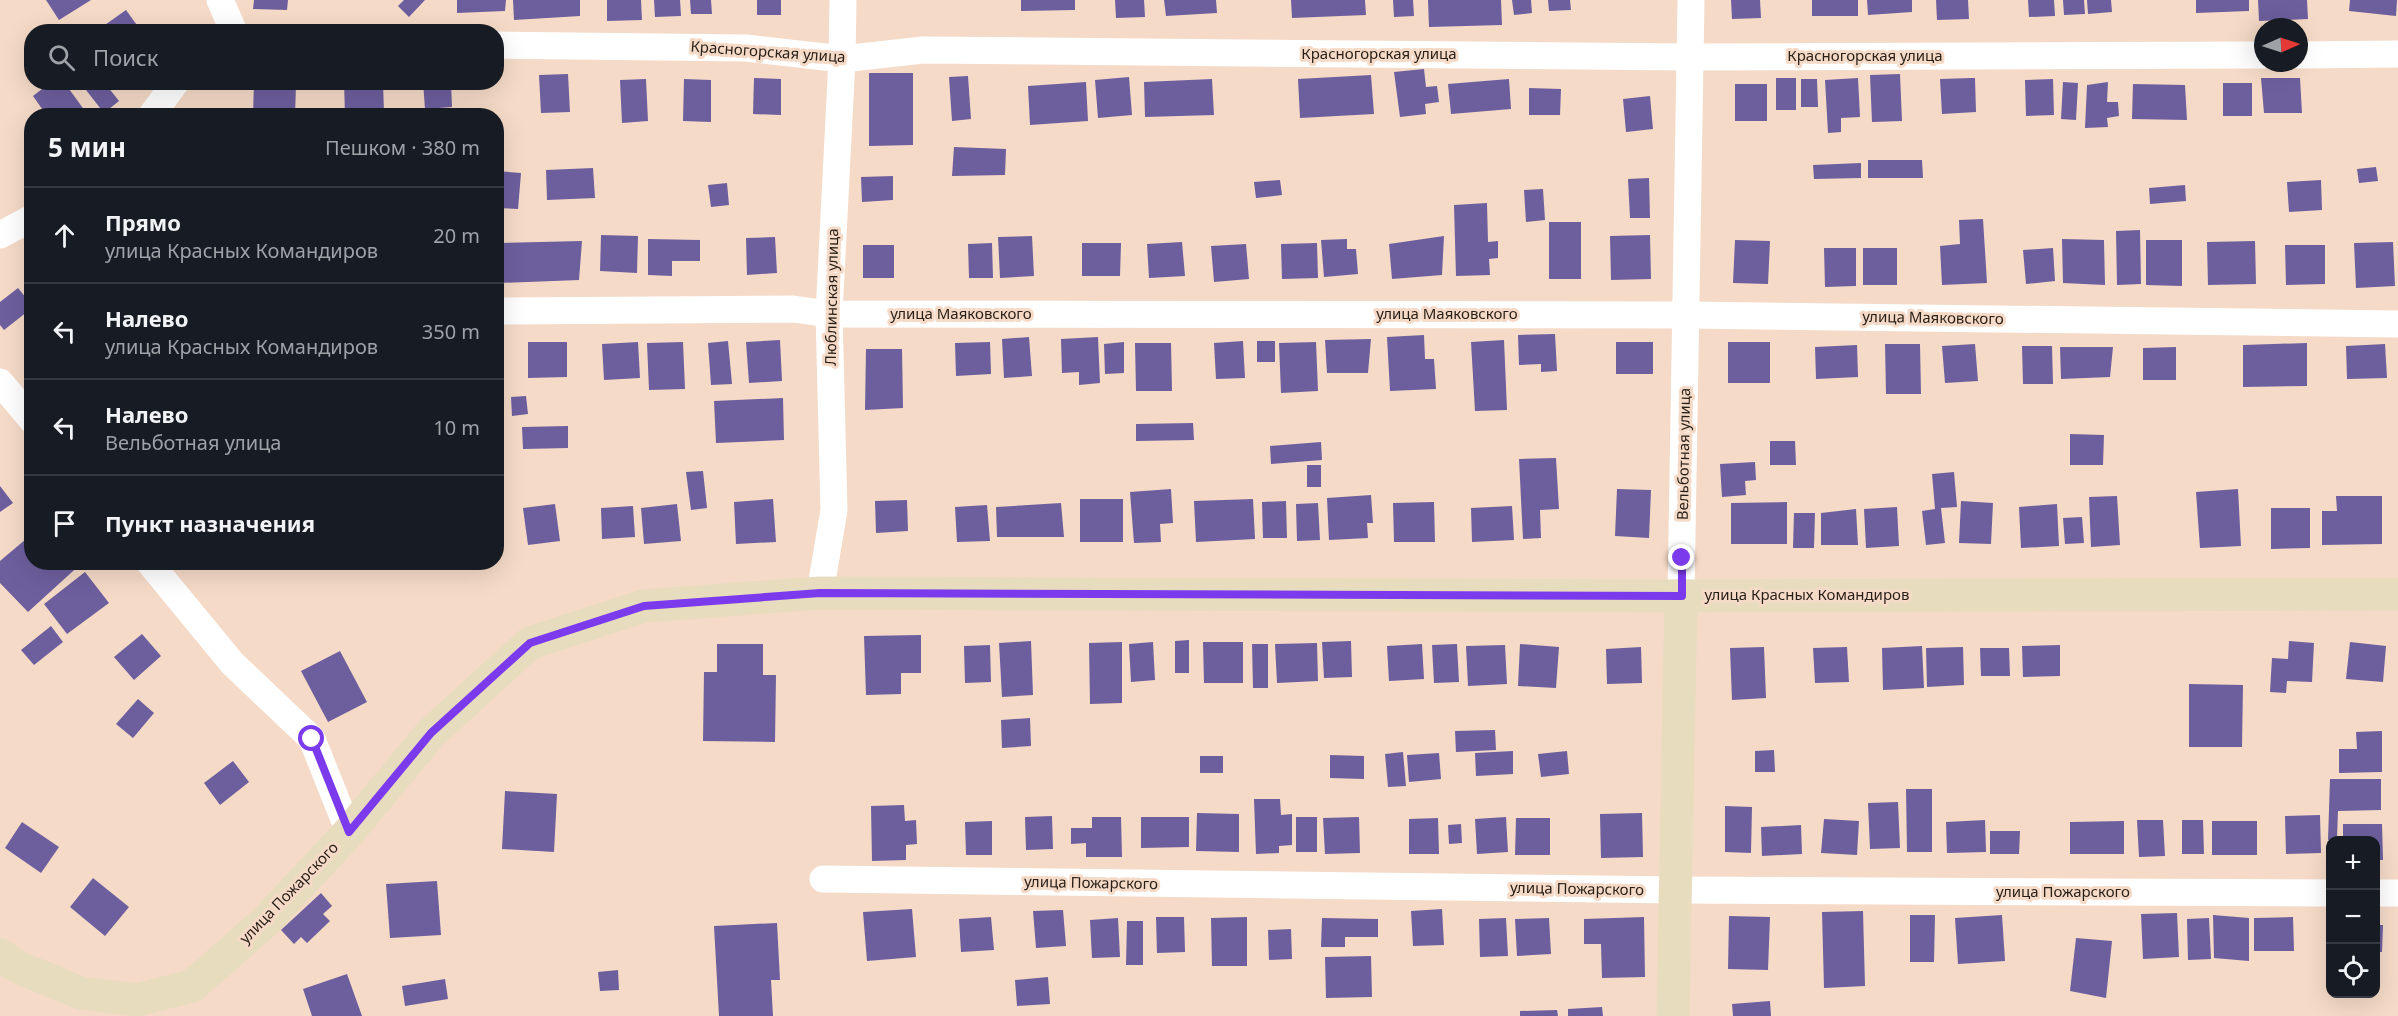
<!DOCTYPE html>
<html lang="ru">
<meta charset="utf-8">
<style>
:root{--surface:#171b24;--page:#20242c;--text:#f1f3f6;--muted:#9ea1a6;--line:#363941}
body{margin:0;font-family:"Noto Sans",sans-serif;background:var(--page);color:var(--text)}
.controls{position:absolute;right:18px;bottom:18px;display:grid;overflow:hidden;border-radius:12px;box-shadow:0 6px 24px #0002}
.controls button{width:54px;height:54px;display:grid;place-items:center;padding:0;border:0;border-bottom:2px solid var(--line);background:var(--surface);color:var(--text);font:30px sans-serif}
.compass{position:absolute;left:2254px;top:18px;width:54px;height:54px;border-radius:50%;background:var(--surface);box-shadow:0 6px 24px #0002;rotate:87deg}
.stop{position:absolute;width:18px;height:18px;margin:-14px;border:4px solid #7c3aed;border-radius:50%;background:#fff}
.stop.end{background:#7c3aed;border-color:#fff;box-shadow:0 2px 6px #0008}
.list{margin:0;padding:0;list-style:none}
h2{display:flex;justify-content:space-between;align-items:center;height:78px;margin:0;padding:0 24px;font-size:26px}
h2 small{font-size:20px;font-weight:400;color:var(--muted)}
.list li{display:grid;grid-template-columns:39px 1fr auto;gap:18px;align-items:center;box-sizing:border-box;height:96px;padding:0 24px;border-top:2px solid var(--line)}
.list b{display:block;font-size:22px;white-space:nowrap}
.list p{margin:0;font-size:20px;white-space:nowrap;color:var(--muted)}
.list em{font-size:20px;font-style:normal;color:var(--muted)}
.icon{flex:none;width:33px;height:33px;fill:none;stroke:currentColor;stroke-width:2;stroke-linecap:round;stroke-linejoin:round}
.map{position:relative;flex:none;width:2398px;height:1016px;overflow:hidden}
.search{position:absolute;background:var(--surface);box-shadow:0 6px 24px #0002;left:24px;top:24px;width:480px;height:66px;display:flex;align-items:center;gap:15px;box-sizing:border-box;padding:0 21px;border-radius:24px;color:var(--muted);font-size:22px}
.panel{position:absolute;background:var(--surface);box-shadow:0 6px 24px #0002;left:24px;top:108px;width:480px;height:462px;border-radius:24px}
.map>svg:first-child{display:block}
</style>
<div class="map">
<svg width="2398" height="1016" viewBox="0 0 2398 1016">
<rect width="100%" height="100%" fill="#f5dac7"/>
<g fill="#6d5f9e">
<path d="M46,0H91L59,20Z"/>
<path d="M254,0H288L287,10L253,9Z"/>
<path d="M404,0H425L409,17L398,6Z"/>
<path d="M457,0H506L505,11L457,13Z"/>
<path d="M513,0H580V16L514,20Z"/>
<path d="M607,0H641L642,20L607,21Z"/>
<path d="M654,0H680L681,16L655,17Z"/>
<path d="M690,0H711L712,14H691Z"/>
<rect x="757" y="0" width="24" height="15"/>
<path d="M1021,0H1075V10L1021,11Z"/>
<path d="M1115,0H1144L1145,17L1116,18Z"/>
<path d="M1164,0H1216L1217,13L1166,16Z"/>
<path d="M1291,0H1365L1366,15L1292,18Z"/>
<path d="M1393,0H1413L1414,16L1394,17Z"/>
<path d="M1428,0H1501L1502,25L1429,27Z"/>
<path d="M1512,0H1531L1532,13L1514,15Z"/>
<path d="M1548,0H1570L1571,10L1549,11Z"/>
<path d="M1731,0H1760L1761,18L1732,19Z"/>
<rect x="1812" y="0" width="46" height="16"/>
<path d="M1867,0H1912V12L1868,15Z"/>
<path d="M1936,0H1968L1969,19L1937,20Z"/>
<path d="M2028,0H2054L2055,16L2029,17Z"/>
<path d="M2063,0H2084L2085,14L2064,15Z"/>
<path d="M2087,0H2111L2112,12L2088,14Z"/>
<path d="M2196,0H2249V11L2196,13Z"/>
<path d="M2258,0H2307L2308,19L2259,21Z"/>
<path d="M2350,0H2397L2396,16L2349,11Z"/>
<path d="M126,10L142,32H95Z"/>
<path d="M1424,69L1426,87L1437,86L1439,102L1425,104L1426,114L1400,117L1394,72Z"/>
<path d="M869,73H913V145L869,146Z"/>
<path d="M568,74L570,112L541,113L539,75Z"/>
<path d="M1900,74L1902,121L1872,122L1870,75Z"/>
<path d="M1371,75L1374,114L1300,118L1298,79Z"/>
<path d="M968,76L971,119L952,121L949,77Z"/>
<path d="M1129,77L1132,115L1098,118L1095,80Z"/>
<path d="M754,78L781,79V115L753,114Z"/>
<rect x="1776" y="78" width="20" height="32"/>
<path d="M1858,78L1860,117L1841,118V132L1828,133L1825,80Z"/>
<path d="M1971,78H1975L1976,112L1942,114L1940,79Z"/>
<path d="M2261,78H2300L2302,113H2264Z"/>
<path d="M646,79L648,121L622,123L620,80Z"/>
<path d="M684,79L711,80V122L683,121Z"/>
<path d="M1212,79L1214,115L1145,117L1144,82Z"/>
<path d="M1509,79L1511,109L1451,114L1448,84Z"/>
<path d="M1801,79H1817L1818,107H1801Z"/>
<path d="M2053,79L2054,115L2026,116L2025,80Z"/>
<path d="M51,82H64L85,111L78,116H47L33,96Z"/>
<path d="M96,82H104L119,101L104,113L86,90Z"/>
<path d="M254,82L296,85L295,116H253Z"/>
<path d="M344,82H383L384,114L345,115Z"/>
<path d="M423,82H451L452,107L425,109Z"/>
<path d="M1086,82L1088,121L1030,125L1028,86Z"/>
<path d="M2063,82L2078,83L2076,120L2061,119Z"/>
<path d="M2108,82L2107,102H2118L2119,116L2107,118L2108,127L2085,128L2087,85Z"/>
<rect x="2223" y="83" width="29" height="33"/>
<rect x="1735" y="84" width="32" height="37"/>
<path d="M2133,84L2185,85L2187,120L2132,119Z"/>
<path d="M1529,88L1561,89L1560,115H1529Z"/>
<path d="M1650,96L1653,129L1626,132L1623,99Z"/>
<path d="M954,147L1006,149L1005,175L952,176Z"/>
<path d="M1868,160H1922L1923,178H1868Z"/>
<path d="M1861,163V178L1814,179L1813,165Z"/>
<path d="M2376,167L2378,181L2359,183L2357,169Z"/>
<path d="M593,168L595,198L547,200L546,170Z"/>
<path d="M496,171L521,173L518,209L497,208Z"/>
<path d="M893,176V200L862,202L861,177Z"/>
<path d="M1649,178L1650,218H1630L1628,179Z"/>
<path d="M1280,180L1282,195L1256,198L1254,182Z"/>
<path d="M2321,180L2322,210L2289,212L2287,182Z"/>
<path d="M727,183L729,205L711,207L708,185Z"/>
<path d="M2185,185L2186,201L2150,204L2149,188Z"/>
<path d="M1543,189L1545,220L1526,222L1524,190Z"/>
<path d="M1487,203L1488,242L1498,241V258L1489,259L1490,275L1456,276L1454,205Z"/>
<path d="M1983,219L1987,283L1942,285L1940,246L1960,244L1959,220Z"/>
<rect x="1549" y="222" width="32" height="57"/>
<path d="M2140,230L2141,284L2117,285L2116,231Z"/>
<path d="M601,235L638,236L637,273L600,271Z"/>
<path d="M1650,235L1651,279L1611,280L1610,236Z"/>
<path d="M1032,236L1034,276L1000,278L998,237Z"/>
<path d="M1444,236L1442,275L1392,279L1389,244Z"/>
<path d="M775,237L777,273L747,275L746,238Z"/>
<path d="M648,239L700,240V261H672V276L648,275Z"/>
<path d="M1347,239V249H1356L1358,274L1324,277L1321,240Z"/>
<path d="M2062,239L2104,240L2105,285L2063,283Z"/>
<path d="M1735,240L1770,241L1768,284L1733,283Z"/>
<path d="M2146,240H2182V286L2146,285Z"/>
<path d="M582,241L579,280L498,283L501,243Z"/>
<path d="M2255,241L2256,284L2208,285L2207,242Z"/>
<path d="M1182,242L1185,276L1149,278L1147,244Z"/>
<path d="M2393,242L2395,286L2356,288L2354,243Z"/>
<path d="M992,243L993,278H969L968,244Z"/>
<path d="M1082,243H1121L1120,276H1082Z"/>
<path d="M1317,243L1318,278L1282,279L1281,244Z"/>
<path d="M1246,244L1249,279L1214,282L1211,246Z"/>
<rect x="863" y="245" width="31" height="33"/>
<path d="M2285,245H2325V284L2286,285Z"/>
<path d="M1824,248H1856V286L1825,287Z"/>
<rect x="1863" y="248" width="34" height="37"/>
<path d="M2053,248L2055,281L2026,284L2023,250Z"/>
<path d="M18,288L32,305V308L4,330L0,325V302Z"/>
<path d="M1555,334L1557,371L1541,372V364L1519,365L1518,335Z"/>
<path d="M1424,335L1425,359H1434L1436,389L1390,391L1387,337Z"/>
<path d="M1029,337L1032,376L1004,378L1002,339Z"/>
<path d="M1098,337L1100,383L1079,385V372L1062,373L1061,339Z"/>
<path d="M1371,339L1368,373H1327L1325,340Z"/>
<path d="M780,340L782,381L749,383L746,342Z"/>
<path d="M1504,340L1507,410L1475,411L1471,342Z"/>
<path d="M728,341L732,384L711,385L708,343Z"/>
<path d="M1243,341L1245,378L1216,379L1214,343Z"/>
<rect x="1257" y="341" width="18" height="21"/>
<path d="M528,342H567V377L528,378Z"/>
<path d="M638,342L640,378L604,380L602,344Z"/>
<path d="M683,342L685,389L649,390L647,343Z"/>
<path d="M990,342L991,374L956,376L955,343Z"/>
<path d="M1124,342V373L1105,374L1104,344Z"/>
<path d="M1316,342L1318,391L1281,393L1279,343Z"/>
<rect x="1616" y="342" width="37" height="32"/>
<rect x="1728" y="342" width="42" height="41"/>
<path d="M1135,343H1171L1172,391H1136Z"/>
<path d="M2307,343V386L2243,387V345Z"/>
<path d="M1885,344H1920L1921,394H1886Z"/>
<path d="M1975,344L1978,381L1945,383L1942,346Z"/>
<path d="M2385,344L2387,378L2347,379L2346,346Z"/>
<path d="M1857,345L1858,377L1816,379L1815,347Z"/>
<path d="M2022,346H2052L2053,384H2023Z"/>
<path d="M2060,347H2113L2110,377L2061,379Z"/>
<path d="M2176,347V380H2143V348Z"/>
<path d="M866,349H902L903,408L865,410Z"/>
<path d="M526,396L528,414L512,416L511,397Z"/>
<path d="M783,398L784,440L716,443L714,401Z"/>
<path d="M1193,423L1194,440L1136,441V424Z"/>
<path d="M568,426V448L523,449L522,427Z"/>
<path d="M2070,434L2104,435L2103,465H2070Z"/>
<path d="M1770,441H1795L1796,465H1770Z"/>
<path d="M1321,442L1322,460L1271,464L1270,446Z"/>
<path d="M1556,458L1559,509L1540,510L1541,538L1523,539L1519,459Z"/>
<path d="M1755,462L1756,480L1745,481L1746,495L1722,497L1720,464Z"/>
<rect x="1307" y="465" width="14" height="22"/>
<path d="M703,471L707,508L691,510L686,472Z"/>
<path d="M1954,472L1957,507L1941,508L1945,543L1926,545L1922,511L1935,509L1932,474Z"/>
<path d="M0,486L13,503L0,512Z"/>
<path d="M1171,489L1173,523L1160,524L1161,542L1134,543L1130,492Z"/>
<path d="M1617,489L1651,490L1649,538L1615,536Z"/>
<path d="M2238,489L2241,546L2200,548L2196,492Z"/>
<path d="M1371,495L1373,523H1367L1368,538L1329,540L1327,498Z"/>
<path d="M2117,496L2120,545L2091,547L2089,497Z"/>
<path d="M2336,496H2382V544L2322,545V511H2337Z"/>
<path d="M773,499L776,542L736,544L734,502Z"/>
<rect x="1080" y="499" width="43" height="43"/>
<path d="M1253,499L1255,539L1196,542L1194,501Z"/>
<path d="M907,500L908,531L876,533L875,501Z"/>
<path d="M1286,501L1287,538H1263L1262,502Z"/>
<path d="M1961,501L1993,503L1991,544L1959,543Z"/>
<path d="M1434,502L1435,542H1394L1393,503Z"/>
<path d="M1787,502V544H1731V503Z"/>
<path d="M1061,503L1064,537H997L996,507Z"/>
<path d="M1318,503L1320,540L1297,541L1296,504Z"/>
<path d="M555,504L560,541L528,545L523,508Z"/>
<path d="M677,504L681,541L644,544L641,508Z"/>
<path d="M2057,504L2059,546L2021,548L2019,507Z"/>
<path d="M987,505L990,541L957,542L955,507Z"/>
<path d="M633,506L635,537L602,539L601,508Z"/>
<path d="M1512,506L1514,540L1472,542L1471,508Z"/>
<path d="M1897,507L1899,546L1866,548L1864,509Z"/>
<path d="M2271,508H2310V548L2271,549Z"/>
<path d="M1856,509L1858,545H1821V513Z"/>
<path d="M1794,513H1815L1814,548H1793Z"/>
<path d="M2082,517L2084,543L2065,544L2063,518Z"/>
<path d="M32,534V562H83L28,612L0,583V561Z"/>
<path d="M85,572L109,603L67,634L44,604Z"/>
<path d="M51,626L63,642L34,665L21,650Z"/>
<path d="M142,634L161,656L134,680L114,657Z"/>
<path d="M921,635V673H901V694L866,695L864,636Z"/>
<path d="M1189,640V673H1175V641Z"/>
<path d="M1031,641L1033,695L1002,697L999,643Z"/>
<path d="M1351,641L1352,677L1324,678L1322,642Z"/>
<path d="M2289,641L2314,643L2312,682L2287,681L2286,693L2270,692L2272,658L2288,659Z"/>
<path d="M1122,642V703L1090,704L1089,643Z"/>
<path d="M1153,642L1155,680L1131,682L1129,644Z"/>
<path d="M1203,642H1243V683H1204Z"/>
<path d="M2350,642L2386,646L2383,682L2346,679Z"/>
<path d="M1317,643L1318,681L1277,683L1275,644Z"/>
<path d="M717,644H763V675H776L775,742L703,741L704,672H717Z"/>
<path d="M1252,644H1268V688H1253Z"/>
<path d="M1422,644L1424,679L1389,681L1387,646Z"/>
<path d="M1457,644L1459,682L1434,683L1432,645Z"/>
<path d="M1520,644L1559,647L1556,688L1518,686Z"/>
<path d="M990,645L991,682L965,683L964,646Z"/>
<path d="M1505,645L1507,684L1468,686L1466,646Z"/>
<path d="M2060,645V676L2023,677L2022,646Z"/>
<path d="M1922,646L1924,688L1883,690L1882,648Z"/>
<path d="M1641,647L1642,683L1607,684L1606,649Z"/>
<path d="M1764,647L1766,698L1732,700L1730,648Z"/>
<path d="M1847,647L1849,682L1815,683L1813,648Z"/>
<path d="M1963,647L1964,685L1927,687L1926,648Z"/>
<path d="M1980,648H2009L2010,676H1981Z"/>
<path d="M340,651L367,702L328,722L301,671Z"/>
<path d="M2189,684L2243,685L2242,747H2189Z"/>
<path d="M138,699L154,713L133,738L116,724Z"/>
<path d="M1030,718L1031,746L1002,748L1001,720Z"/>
<path d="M1495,730L1496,750L1456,752L1455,731Z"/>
<path d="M2382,731V772L2339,773V749H2357L2356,732Z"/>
<path d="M1774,750L1775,772H1755V751Z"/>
<path d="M1513,751V774L1476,776L1475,753Z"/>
<path d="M1567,751L1569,774L1541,777L1538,754Z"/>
<path d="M1403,752L1406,786L1388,787L1385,754Z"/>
<path d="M1439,753L1441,779L1409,782L1407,755Z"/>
<path d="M1330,755L1364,756V779L1330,778Z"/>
<rect x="1200" y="756" width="23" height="17"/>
<path d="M233,761L249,782L220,805L204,783Z"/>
<path d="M2330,779H2381V810L2338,811L2337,838L2328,840Z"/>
<path d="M1906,789H1932V852H1907Z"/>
<path d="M505,791L557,794L554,852L502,849Z"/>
<path d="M1254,799H1280L1281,815L1292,814V845L1279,846V853L1256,854Z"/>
<path d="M1898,802L1900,848L1870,849L1868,803Z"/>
<path d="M904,805L905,821L916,820L917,844L906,845V860L872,861L871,806Z"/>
<path d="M1725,806L1752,807L1751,853L1725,852Z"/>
<path d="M1197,813L1239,814V852L1196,851Z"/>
<path d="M1642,813L1643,857L1601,858L1600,814Z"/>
<path d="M2320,815L2321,853L2286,854L2285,816Z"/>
<path d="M1052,816L1053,849L1026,850L1025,817Z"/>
<path d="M1092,817H1121L1122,857H1086V843L1071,844V828H1092Z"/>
<path d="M1141,817H1189V847L1141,848Z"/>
<rect x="1296" y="817" width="21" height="35"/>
<path d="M1359,817L1360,853L1325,854L1323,818Z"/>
<path d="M1506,817L1508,852L1477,854L1475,819Z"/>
<path d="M1438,818L1439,854H1409V819Z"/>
<path d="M1516,818H1550V855H1515Z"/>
<path d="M1824,819L1859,821L1857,855L1821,853Z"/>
<path d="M1985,820L1986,852L1947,853L1946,822Z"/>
<path d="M2137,820H2163L2165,856L2139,857Z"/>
<path d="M2182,820H2203L2204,854H2182Z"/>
<path d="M992,821V855H966L965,822Z"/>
<path d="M2124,821V854H2070V822Z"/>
<rect x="2212" y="821" width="45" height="34"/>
<path d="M22,822L59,847L41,873L5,848Z"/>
<path d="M1461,824L1462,843L1449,844L1448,825Z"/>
<path d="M2343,824H2382L2383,860H2376V840H2343Z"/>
<path d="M1801,825L1802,854L1762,856L1761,827Z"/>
<path d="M1990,831H2020L2019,854H1990Z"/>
<path d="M93,878L129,907L105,936L70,907Z"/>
<path d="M437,881L441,935L390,938L386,884Z"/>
<path d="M321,893L332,906L323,914L330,921L307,943L301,937L294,944L281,930Z"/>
<path d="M912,909L916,957L867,961L863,912Z"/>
<path d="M1442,909L1444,945L1413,946L1411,911Z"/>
<path d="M1063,910L1066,946L1036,948L1033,911Z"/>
<path d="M1863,911L1865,986L1824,988L1822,912Z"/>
<path d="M2177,913L2179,957L2143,959L2141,914Z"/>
<path d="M1910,915H1935L1934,962H1910Z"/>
<path d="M2002,915L2005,961L1958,964L1955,918Z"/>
<path d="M2213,915L2249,918V961L2214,958Z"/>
<path d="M1729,916L1770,917L1768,970L1728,969Z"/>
<path d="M991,917L994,950L961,952L959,919Z"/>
<path d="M1156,917H1184L1185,952L1157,953Z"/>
<path d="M1247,917V966H1212L1211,918Z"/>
<path d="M1644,917L1645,977L1602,978L1601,944H1584V919Z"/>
<path d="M2293,917L2294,951H2254V918Z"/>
<path d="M1118,918L1120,957L1092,958L1090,920Z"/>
<path d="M1322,918L1378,919V937H1345V947H1321Z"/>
<path d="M1506,918L1508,956L1480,957L1479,919Z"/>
<path d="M1549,918L1551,954L1517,956L1515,919Z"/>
<path d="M2209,918L2211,959L2188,960L2187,919Z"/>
<path d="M1127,921H1143V965H1126Z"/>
<path d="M777,923L780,980H771L773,1016H719L714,926Z"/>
<path d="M2376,925H2383L2382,952H2376Z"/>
<path d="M1291,929L1292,959L1269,960L1268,930Z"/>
<path d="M2076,938L2112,941L2106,998L2070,991Z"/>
<path d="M1371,956L1372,997L1326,998L1325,957Z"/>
<path d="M618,970L619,990L600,991L598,972Z"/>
<path d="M347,974L362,1016H312L303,989Z"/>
<path d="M1048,977L1050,1004L1017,1006L1015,980Z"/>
<path d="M445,979L448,999L405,1006L402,986Z"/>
<path d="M1770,1001L1771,1016H1733L1732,1004Z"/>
<path d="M1602,1007L1603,1016H1568V1009Z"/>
<path d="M1557,1010L1558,1016H1520V1011Z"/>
</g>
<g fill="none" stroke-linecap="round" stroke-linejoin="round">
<g stroke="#fff" stroke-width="27">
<path d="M220,0L234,32"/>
<path d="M496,45L746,48L842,59L923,50L1691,57L2263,55"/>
<path d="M2299,55L2398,54"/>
<path d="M151,116L176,82"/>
<path d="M0,235L32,218"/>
<path d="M496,311L793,309L829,314L1687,315L2398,324"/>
<path d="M0,382L32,420"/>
<path d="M149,562L232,663L312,739L349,832"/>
<path d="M820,593L834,510L829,314L842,59L843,0"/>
<path d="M1681,595L1691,0"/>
<path d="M823,879L1674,890L2330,893"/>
<path d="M2376,893H2398"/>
</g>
<g stroke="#e7dcbd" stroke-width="33">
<path d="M0,955L20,968L81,993L137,1000L192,986L265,922L349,832L431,733L530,643L644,606L820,593L1663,596L2398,594"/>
<path d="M1673,1016L1681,595"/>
</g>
</g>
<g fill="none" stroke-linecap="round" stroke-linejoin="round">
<path stroke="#7c3aed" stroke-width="8" d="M312,739L349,832L431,733L530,643L644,606L820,593L1682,596V558"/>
</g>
<g text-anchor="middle" stroke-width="6" stroke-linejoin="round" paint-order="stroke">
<g font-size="15" fill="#281f17" stroke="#f5dac7">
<text transform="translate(768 52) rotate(4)" y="5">Красногорская улица</text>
<text x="1379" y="59">Красногорская улица</text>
<text x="1865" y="61">Красногорская улица</text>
<text transform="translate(832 297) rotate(-89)" y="5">Люблинская улица</text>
<text x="961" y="319">улица Маяковского</text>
<text x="1447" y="319">улица Маяковского</text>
<text transform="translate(1933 318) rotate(1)" y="5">улица Маяковского</text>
<text transform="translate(1684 454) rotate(-89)" y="5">Вельботная улица</text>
<text x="1807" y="600">улица Красных Командиров</text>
<text transform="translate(1091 883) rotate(1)" y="5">улица Пожарского</text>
<text transform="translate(1577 889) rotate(1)" y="5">улица Пожарского</text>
<text x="2063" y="897">улица Пожарского</text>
<text transform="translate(289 893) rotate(-46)" y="5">улица Пожарского</text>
</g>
</g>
</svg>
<div class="controls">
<button>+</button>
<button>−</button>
<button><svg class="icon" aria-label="locate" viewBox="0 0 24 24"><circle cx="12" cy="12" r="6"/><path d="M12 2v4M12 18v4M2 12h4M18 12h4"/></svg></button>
</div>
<svg class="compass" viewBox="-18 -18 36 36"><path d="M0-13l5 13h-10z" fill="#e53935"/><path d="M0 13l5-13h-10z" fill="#9ea1a6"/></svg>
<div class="stop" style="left:312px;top:739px"></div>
<div class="stop end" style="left:1682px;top:558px"></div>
<div class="search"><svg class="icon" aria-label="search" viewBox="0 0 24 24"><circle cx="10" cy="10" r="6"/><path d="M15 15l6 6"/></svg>Поиск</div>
<section class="panel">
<h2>5 мин<small>Пешком · 380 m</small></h2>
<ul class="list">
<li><svg class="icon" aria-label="ahead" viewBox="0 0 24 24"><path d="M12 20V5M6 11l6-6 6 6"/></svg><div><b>Прямо</b><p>улица Красных Командиров</p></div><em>20 m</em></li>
<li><svg class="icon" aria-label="left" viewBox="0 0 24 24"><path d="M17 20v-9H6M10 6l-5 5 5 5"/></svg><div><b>Налево</b><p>улица Красных Командиров</p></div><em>350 m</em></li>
<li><svg class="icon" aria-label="left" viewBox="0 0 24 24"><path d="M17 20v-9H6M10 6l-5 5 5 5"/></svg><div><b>Налево</b><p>Вельботная улица</p></div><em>10 m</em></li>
<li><svg class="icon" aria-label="arrive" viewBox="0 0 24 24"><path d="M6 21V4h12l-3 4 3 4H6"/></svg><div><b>Пункт назначения</b></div></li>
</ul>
</section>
</div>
